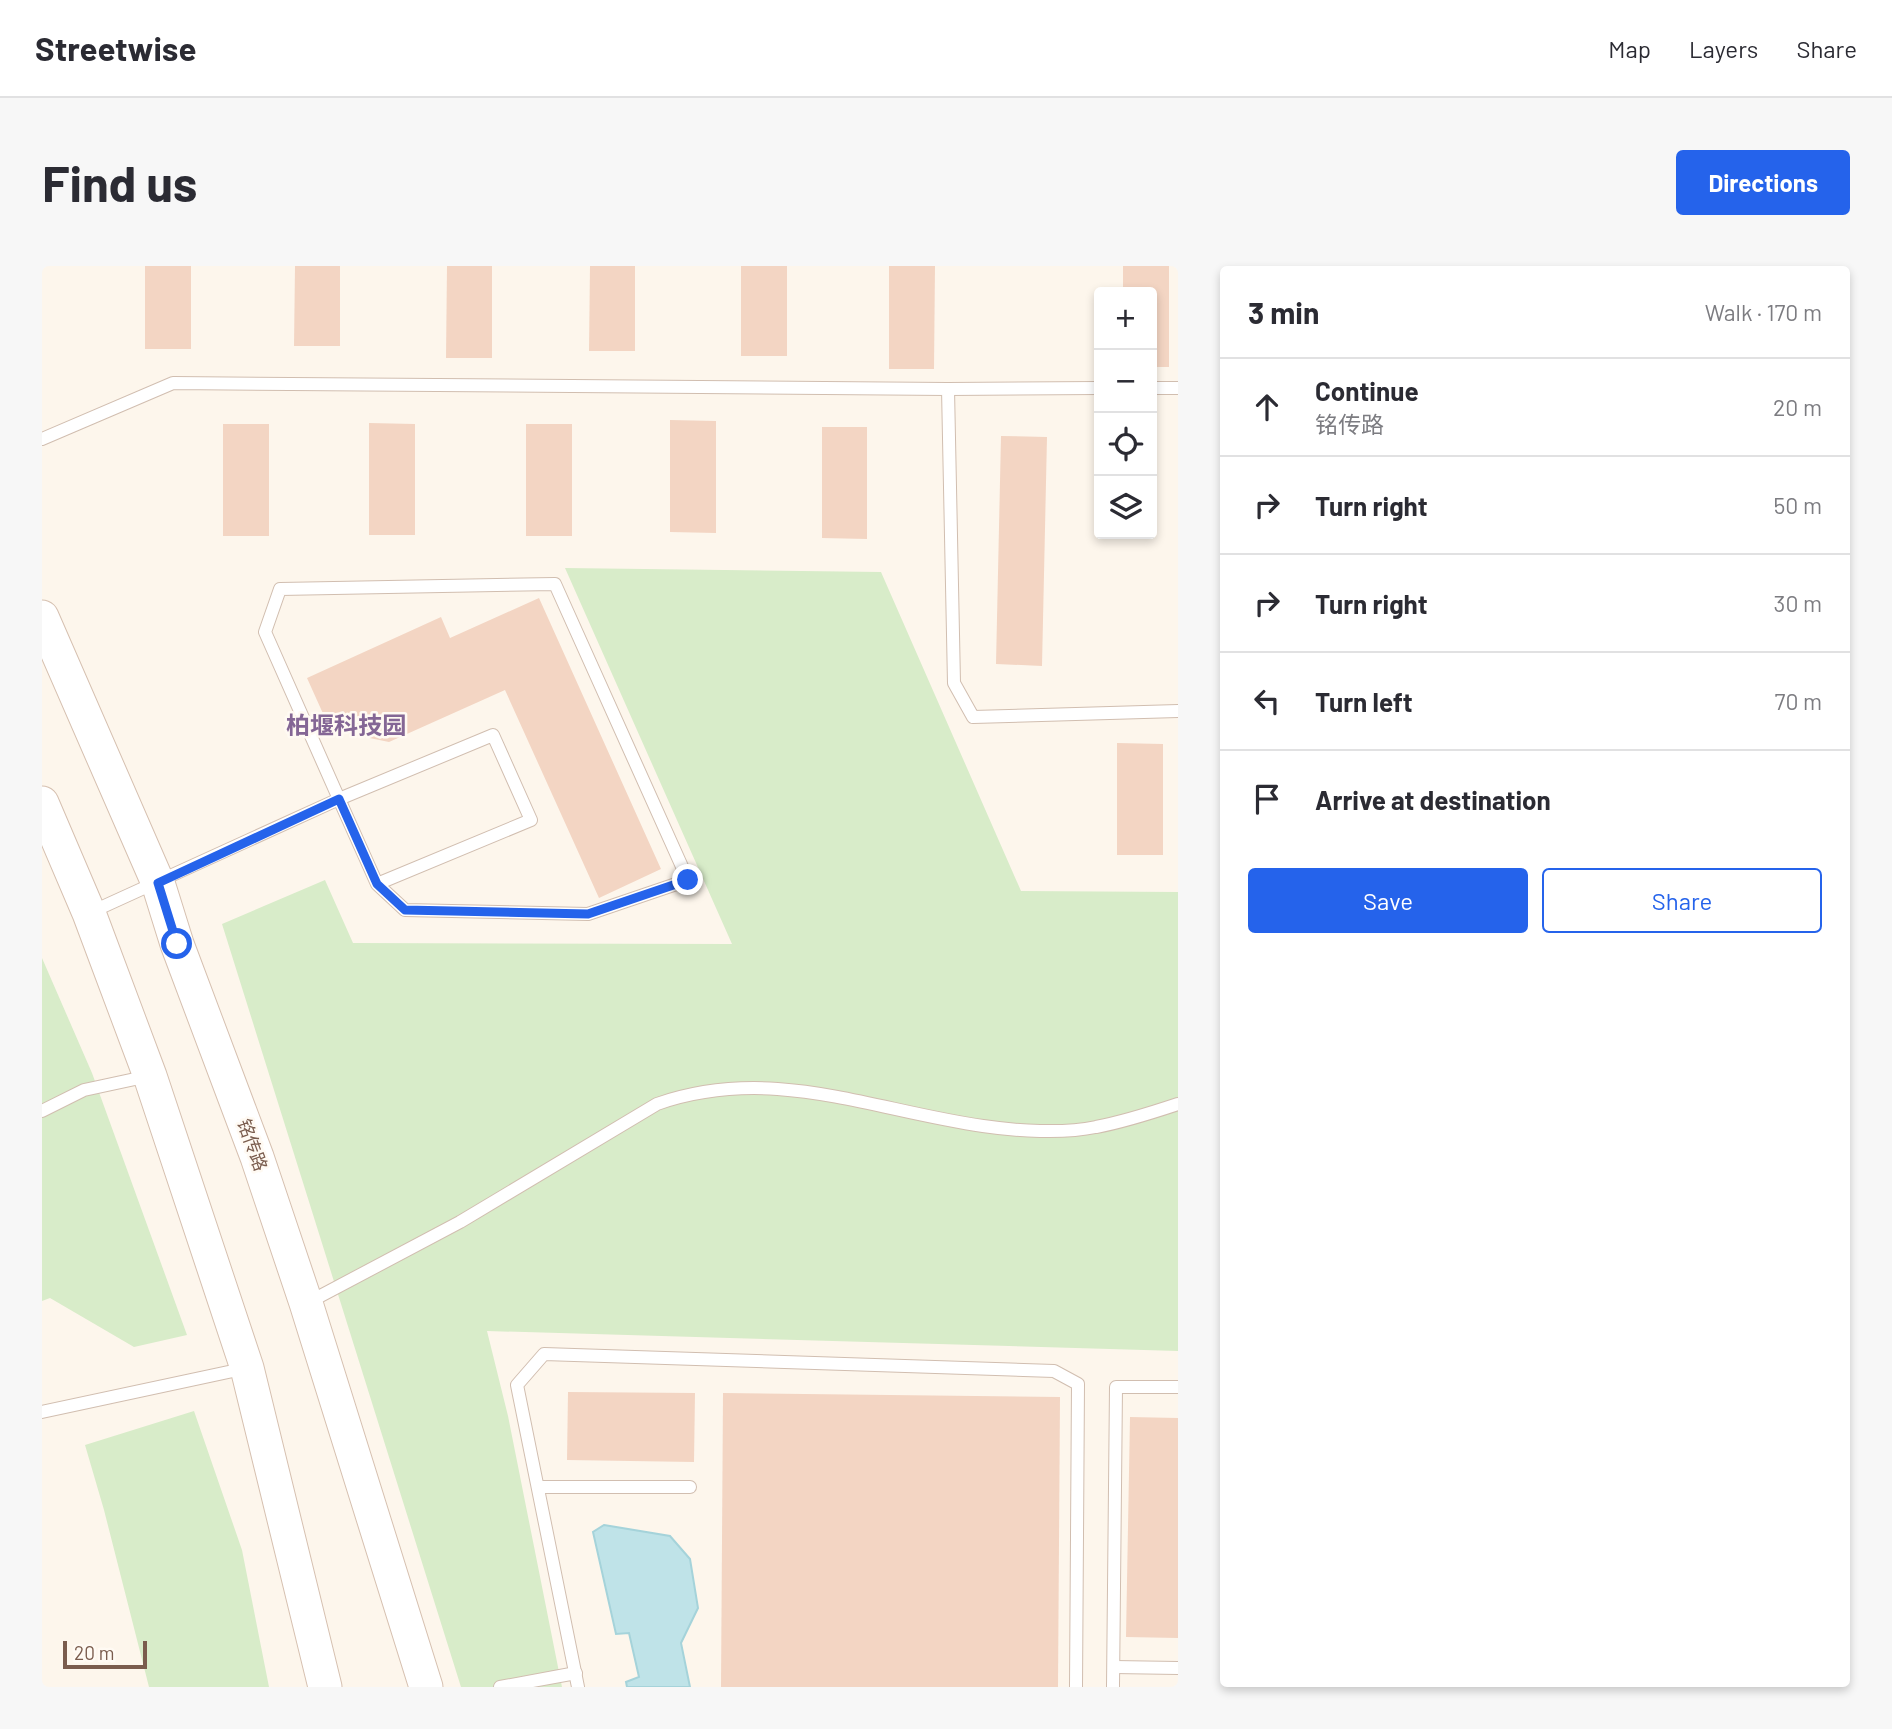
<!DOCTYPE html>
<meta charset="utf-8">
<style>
:root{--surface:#fff;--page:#f7f7f7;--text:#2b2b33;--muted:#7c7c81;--line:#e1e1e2;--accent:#2563eb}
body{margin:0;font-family:Barlow,"Noto Sans SC",sans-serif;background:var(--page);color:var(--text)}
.controls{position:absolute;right:21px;top:21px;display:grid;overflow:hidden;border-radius:7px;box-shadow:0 4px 10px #0003}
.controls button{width:63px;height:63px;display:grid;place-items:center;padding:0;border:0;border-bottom:2px solid var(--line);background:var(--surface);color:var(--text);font:35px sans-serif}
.scale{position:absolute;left:21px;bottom:18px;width:84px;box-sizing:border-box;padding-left:7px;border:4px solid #7a5c4d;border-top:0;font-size:19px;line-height:24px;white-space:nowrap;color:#7a5c4d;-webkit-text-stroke:5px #fffaf3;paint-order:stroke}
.stop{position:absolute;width:21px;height:21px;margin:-16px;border:5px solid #2563eb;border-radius:50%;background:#fff}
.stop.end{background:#2563eb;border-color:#fff;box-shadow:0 2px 7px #0008}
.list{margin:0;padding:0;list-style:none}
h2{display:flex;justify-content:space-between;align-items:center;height:91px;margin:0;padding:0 28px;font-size:30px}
h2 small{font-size:23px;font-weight:400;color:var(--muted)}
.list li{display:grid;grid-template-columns:46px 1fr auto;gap:21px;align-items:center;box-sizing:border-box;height:98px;padding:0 28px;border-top:2px solid var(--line)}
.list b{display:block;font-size:26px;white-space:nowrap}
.list p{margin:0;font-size:23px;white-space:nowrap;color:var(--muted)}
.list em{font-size:23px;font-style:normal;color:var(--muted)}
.actions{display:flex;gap:14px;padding:21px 28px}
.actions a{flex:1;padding:16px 0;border:2px solid var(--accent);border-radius:7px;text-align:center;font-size:24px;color:var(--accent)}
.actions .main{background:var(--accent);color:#fff}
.icon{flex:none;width:38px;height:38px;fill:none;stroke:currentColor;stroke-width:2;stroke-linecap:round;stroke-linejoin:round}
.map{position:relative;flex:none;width:1136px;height:1421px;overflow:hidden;border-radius:7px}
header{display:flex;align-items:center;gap:42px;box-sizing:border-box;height:98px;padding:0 35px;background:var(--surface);border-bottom:2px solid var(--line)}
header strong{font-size:33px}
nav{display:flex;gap:38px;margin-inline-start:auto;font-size:24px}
.intro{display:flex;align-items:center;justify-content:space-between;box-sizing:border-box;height:168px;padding:0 42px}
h1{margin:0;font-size:49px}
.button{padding:18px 32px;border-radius:7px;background:var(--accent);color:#fff;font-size:24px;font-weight:700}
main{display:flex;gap:42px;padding:0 42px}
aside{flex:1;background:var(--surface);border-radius:7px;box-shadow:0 4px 10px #0003}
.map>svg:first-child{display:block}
</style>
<header>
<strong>Streetwise</strong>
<nav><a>Map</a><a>Layers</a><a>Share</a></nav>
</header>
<div class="intro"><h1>Find us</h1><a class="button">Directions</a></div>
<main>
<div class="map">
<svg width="1136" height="1421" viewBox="0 0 1136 1421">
<rect width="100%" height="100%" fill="#fdf6ec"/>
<g fill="#d8ecc9">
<path d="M523,302L839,306L979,625L1136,626V1085L445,1065L466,1150L520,1421H419L180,658L283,614L311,677L690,678Z"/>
<path d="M0,692L50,807L145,1069L92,1081L8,1032L0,1035Z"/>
<path d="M152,1145L200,1284L227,1421H107L62,1244L43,1179Z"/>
</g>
<path fill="#bfe3e8" stroke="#a5d3da" stroke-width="2" d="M562,1259L628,1270L648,1293L656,1342L639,1377L648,1421H585L584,1416L597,1411L587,1367L574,1368L551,1266Z"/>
<g fill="#f3d5c3">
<rect x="103" y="0" width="46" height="83"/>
<path d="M253,0H298V80H252Z"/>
<path d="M405,0H450V92H404Z"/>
<path d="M548,0H593V85H547Z"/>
<rect x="699" y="0" width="46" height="90"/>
<path d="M847,0H893L892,103H847Z"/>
<path d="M1081,0H1127V101H1110V26H1081Z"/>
<path d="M628,154L674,155V267L628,266Z"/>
<path d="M327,157L373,158V269H327Z"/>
<rect x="181" y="158" width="46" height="112"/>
<rect x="484" y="158" width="46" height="112"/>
<path d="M780,161H825V273L780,272Z"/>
<path d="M959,170L1005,171L1000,400L954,398Z"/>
<path d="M497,332L619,603L557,632L463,424L347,476L308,468L283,452L265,412L399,351L408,372Z"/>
<path d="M1075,477L1121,478V589H1075Z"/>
<path d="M526,1126L653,1127L652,1196L525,1194Z"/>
<path d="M681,1127L1018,1131L1016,1421H679Z"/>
<path d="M1088,1151L1136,1152V1372L1084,1371Z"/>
</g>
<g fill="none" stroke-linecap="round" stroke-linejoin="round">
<defs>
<g id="lane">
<path d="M1110,122H1136"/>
<path d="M906,123L1057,122"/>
<path d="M0,173L131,117L906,123L912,417L931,451L1136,445"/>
<path d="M47,647L297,533L223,366L238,323L513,318L646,614L546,648L363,644L335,618L297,533L451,469L489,554L335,618"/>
<path d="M0,845L42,824L107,810"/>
<path d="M267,1036L418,956L615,838C730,798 828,844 941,860C975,865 1021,868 1054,861C1081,856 1109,847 1136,838"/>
<path d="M0,1146L205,1102"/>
<path d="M496,1221H648"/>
<path d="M1072,1401L1136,1402"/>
<path d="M458,1421L534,1407"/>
<path d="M536,1421L475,1119L502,1088L1012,1105L1036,1118L1034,1421"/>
<path d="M1071,1421L1074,1121H1136"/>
</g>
<g id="secondary">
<path d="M0,351L116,617L135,678L215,891L264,1037L384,1421"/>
<path d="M0,537L47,647L108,810L205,1102L283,1421"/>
</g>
</defs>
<use href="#lane" stroke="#d1beb0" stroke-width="14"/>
<use href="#secondary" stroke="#d6c0b0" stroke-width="35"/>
<use href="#lane" stroke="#fff" stroke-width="12"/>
<use href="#secondary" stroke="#fff" stroke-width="33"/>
</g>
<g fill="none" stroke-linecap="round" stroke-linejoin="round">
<path stroke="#2563eb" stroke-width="9" d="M135,678L116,617L297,533L335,618L363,644L546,648L646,614"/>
</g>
<g text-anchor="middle" stroke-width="5" stroke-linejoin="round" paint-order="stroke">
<g font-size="18" fill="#7a5c4d" stroke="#fffaf3">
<text transform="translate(210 879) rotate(70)" y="6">铭传路</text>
</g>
<g font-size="24" font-weight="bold" fill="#846695" stroke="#fffaf3">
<text x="304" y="468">柏堰科技园</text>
</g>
</g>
</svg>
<div class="controls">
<button>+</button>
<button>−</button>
<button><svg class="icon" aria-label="locate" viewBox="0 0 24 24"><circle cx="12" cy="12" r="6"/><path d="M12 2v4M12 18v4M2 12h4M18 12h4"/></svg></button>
<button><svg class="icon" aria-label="layers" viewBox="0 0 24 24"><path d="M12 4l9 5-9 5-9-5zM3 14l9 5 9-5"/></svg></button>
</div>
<div class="scale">20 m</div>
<div class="stop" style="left:135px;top:678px"></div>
<div class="stop end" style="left:646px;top:614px"></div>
</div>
<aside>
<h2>3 min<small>Walk · 170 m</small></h2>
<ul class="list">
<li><svg class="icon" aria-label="ahead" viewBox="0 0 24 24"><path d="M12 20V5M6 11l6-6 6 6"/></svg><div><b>Continue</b><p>铭传路</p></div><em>20 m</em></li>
<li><svg class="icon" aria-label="right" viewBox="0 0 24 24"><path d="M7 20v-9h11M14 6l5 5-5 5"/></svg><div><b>Turn right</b></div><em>50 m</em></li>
<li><svg class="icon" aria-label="right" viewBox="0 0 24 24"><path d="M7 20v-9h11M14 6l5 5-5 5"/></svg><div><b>Turn right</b></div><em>30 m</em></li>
<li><svg class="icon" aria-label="left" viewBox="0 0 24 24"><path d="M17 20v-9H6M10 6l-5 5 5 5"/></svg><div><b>Turn left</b></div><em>70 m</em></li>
<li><svg class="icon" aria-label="arrive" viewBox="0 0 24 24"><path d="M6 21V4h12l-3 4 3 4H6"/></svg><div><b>Arrive at destination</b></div></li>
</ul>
<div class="actions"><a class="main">Save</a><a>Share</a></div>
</aside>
</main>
